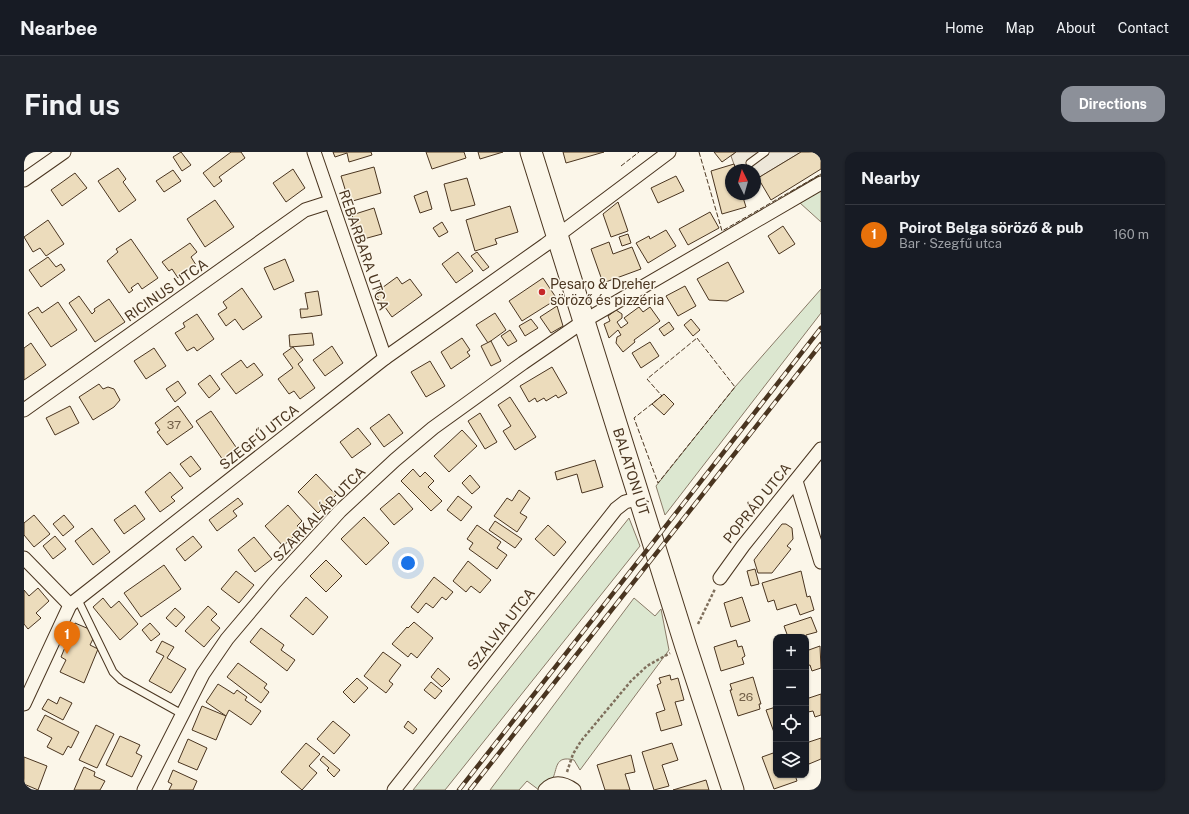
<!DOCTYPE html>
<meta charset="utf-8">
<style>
:root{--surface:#171b24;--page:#20242c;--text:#f1f3f6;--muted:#9ea1a6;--line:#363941;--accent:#8c9099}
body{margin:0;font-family:"Public Sans",sans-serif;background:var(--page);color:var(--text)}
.controls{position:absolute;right:12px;bottom:12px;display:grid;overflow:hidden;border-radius:8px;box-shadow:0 1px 3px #0004}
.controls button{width:36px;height:36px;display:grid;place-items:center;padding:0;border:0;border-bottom:1px solid var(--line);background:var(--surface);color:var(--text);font:20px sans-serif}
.compass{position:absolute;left:701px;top:12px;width:36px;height:36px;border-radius:50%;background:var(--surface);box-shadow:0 1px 3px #0004;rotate:355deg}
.you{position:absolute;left:384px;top:411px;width:14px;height:14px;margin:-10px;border:3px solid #fff;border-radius:50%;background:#1a73e8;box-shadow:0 0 0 6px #1a73e833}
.badge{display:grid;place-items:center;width:26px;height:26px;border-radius:50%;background:var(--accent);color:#fff;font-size:13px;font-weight:700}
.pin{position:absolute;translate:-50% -33px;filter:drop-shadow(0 1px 2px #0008)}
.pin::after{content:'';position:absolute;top:21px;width:14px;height:12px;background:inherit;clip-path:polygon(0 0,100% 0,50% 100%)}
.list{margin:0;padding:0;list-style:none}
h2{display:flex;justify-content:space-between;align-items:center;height:52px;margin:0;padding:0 16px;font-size:17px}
h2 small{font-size:13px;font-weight:400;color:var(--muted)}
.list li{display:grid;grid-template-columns:26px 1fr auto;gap:12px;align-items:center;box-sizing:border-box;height:60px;padding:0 16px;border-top:1px solid var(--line)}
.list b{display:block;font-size:15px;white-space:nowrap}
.list p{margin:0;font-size:13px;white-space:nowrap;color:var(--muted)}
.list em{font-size:13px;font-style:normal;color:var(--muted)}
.icon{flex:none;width:22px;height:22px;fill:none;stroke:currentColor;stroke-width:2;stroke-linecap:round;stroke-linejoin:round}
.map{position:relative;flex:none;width:797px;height:638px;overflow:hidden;border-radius:12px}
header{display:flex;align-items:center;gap:24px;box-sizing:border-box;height:56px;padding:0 20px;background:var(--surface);border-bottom:1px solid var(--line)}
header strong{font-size:19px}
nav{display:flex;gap:22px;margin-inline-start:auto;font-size:14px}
.intro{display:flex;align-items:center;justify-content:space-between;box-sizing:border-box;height:96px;padding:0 24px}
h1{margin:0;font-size:28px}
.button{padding:10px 18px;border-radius:12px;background:var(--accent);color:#fff;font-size:14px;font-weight:700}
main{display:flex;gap:24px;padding:0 24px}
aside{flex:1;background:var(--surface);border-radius:12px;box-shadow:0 1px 3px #0004}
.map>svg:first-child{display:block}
</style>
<header>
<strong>Nearbee</strong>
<nav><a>Home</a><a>Map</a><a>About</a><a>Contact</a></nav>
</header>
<div class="intro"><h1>Find us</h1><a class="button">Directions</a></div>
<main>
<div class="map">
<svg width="797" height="638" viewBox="0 0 797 638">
<rect width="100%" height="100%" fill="#fbf6e9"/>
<g fill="#dce7d0" stroke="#887966">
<path d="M797,22V70L765,41Z"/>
<path d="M797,137V161L641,363L632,334L711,235Z"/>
<path d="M605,366L616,394L421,638H389Z"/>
<path d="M610,446L631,464L637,457L645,498L556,618L550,608C530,603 534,617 528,628C526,632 519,635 515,638L503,629L495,638H466Z"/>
</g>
<path fill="#ede7d9" stroke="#887966" d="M712,0H777L734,26L736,30L731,32V18H712L707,4Z"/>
<g fill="#ecdcbc" stroke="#4a3520">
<path d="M157,0L167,13L158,19L149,5Z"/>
<path d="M207,0H217L221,6L195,25L198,29L190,35L179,21Z"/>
<path d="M309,0H347L348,3L325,10L323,1L311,5Z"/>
<path d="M402,0H440L442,6L408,17Z"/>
<path d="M454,0H479L456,7Z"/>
<path d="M539,0H580L542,11Z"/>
<path d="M690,0H712L698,10Z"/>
<path d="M777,0H797V17L747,48L734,26Z"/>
<path d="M710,12L712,18H707V42H718L722,55L698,62L687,19Z"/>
<path d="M350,15L357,41L325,50L317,24Z"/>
<path d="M94,16L102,27L99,30L112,48L95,60L74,29Z"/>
<path d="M269,17L281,36L262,50L249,31Z"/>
<path d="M149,18L157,29L140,40L132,29Z"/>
<path d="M51,21L63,36L38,54L27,38Z"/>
<path d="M652,24L660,39L634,51L627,36Z"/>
<path d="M443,26L451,53L427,59L420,32Z"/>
<path d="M403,39L408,57L396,61L390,44Z"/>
<path d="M191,48L210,75L181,95L163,67Z"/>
<path d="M594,50L604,79L587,85L579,62Z"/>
<path d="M486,54L494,80L471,87L473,92L451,99L442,68Z"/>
<path d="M350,56L358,82L336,88L328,63Z"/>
<path d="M686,60L695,76L664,93L655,77Z"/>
<path d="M24,68L40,92L22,104L16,96L9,100L0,85Z"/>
<path d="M418,70L424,80L415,85L409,76Z"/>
<path d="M759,74L771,92L755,102L744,84Z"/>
<path d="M642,78L652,94L624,111L612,91L625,84L626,87Z"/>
<path d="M604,82L607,91L598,94L595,85Z"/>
<path d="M107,87L134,126L118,137L114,131L107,136L109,138L105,141L83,109L94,100L92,97Z"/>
<path d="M585,90L589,102L608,95L617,117L579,131L567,97Z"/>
<path d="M166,91L173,100L167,105L172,113L154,126L148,117L145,119L138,110Z"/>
<path d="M434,100L449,119L432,131L418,112Z"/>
<path d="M453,100L465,115L459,119L447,104Z"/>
<path d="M24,105L32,115L37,112L41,118L17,135L5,118Z"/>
<path d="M261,107L270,129L250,138L240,116Z"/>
<path d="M704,110L720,140L703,149L685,148L673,127Z"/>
<path d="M373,125L378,132L386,127L398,143L368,165L351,141Z"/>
<path d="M519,126L533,147L498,169L485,149Z"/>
<path d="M661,134L672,154L654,164L642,144Z"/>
<path d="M218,136L238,165L219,178L211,167L202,174L194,162L203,156L199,150Z"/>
<path d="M294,139L298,163L277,166L276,157H284L281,141Z"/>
<path d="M55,144L68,162L71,159L70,157L85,147L101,170L71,190L45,151Z"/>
<path d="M34,150L53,178L27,195L4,161L14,155L18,161Z"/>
<path d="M533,154L539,174L527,181L516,165Z"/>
<path d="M615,155L619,160L626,155L636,169L610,188L611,190L599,200L592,191L593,185L597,183L594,178L585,186L580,172L586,169L584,164L592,158L598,162V166L593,170L597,176L604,171L600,166Z"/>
<path d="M471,161L482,178L464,191L452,173Z"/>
<path d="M173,162L190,187L173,199L170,195L163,199L151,181L161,175L159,171Z"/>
<path d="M507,167L514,176L501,184L495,174Z"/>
<path d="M667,167L676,178L669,184L660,173Z"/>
<path d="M645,170L650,177L640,184L635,177Z"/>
<path d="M486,178L493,189L484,194L477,184Z"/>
<path d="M288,181L290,193L266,195L265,183Z"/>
<path d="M438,186L446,198L443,200L446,204L427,217L417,200Z"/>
<path d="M467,189L477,209L467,214L457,194Z"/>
<path d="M626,190L635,204L617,216L608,201Z"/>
<path d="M7,191L22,213L0,228V196Z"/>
<path d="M308,194L319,211L301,224L289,208Z"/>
<path d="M269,195L279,208L274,212L291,236L276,247L270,239L265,242L254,227L269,216L259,202Z"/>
<path d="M130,196L142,214L122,227L110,209Z"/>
<path d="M217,208L223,216L230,211L239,223L212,242L197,222Z"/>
<path d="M406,209L421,234L402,245L387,220Z"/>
<path d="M528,215L543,241L534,246L532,243L522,249L520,246L513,250L511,246L505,250L496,234Z"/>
<path d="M186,223L196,237L185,246L174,232Z"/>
<path d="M154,229L162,241L151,250L142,237Z"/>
<path d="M75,232L79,237L84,235L90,237L96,248L90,255L69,268L55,245Z"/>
<path d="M640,242L650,252L640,263L628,252Z"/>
<path d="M486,245L512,285L491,298L479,279L487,274L474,253Z"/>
<path d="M46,254L55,271L31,283L22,266Z"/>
<path d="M154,254L169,275L143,293L133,280L136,278L131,271Z"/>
<path d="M187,259L214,298L199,308L172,269Z"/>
<path d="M456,261L473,290L461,297L444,269Z"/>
<path d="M365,262L379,281L360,295L346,276Z"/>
<path d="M334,276L347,292L328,306L316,290Z"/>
<path d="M438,278L453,294L425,320L410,304Z"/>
<path d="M167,304L177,317L166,325L156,312Z"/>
<path d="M571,308L579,335L558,341L553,322L533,328L531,320Z"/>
<path d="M389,317L396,325L401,320L410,329L404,335L418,349L407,359L377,329Z"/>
<path d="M146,320L159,336L147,345L151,349L136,360L121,340Z"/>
<path d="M292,322L312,343L294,361L274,340Z"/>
<path d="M446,323L456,335L448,342L438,331Z"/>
<path d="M495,338L506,346L496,361L503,365L493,380L470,364L483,346L488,349Z"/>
<path d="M375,341L389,357L370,373L356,357Z"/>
<path d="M434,344L448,355L437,369L423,358Z"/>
<path d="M214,346L219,352L209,359L213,364L193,379L185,368Z"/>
<path d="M111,353L121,367L100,382L90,368Z"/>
<path d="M264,353L278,369L273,374L277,378L259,394L241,374Z"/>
<path d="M10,363L26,382L10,395L0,383V371Z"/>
<path d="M40,363L50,375L39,384L29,372Z"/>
<path d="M340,365L365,391L342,413L317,387Z"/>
<path d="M471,369L498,387L491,396L465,378Z"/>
<path d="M758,372H762L768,376L769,387L763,394L767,397L748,421H734L730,408Z"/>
<path d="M453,373L477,390L473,396L483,403L473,417L445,397L449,391L443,387Z"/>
<path d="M524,373L542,390L530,404L511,387Z"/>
<path d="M68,376L86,400L69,413L51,389Z"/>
<path d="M31,384L42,397L29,407L19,394Z"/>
<path d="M169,384L178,395L161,409L152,397Z"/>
<path d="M230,385L248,407L231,420L214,398Z"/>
<path d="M302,408L318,424L302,440L286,424Z"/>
<path d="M444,409L467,428L456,441L447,434L442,440L429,429Z"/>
<path d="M140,413L157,437L117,465L100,441Z"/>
<path d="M731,417L735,432L727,434L723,419Z"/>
<path d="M212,419L230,433L215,451L197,437Z"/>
<path d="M777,419L783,445L786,444L790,458L776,463L772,452L753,458L750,448L744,450L738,431Z"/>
<path d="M410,425L429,440L422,448L418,445L409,456L402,451L394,461L387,455Z"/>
<path d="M14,436L25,449L12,461L17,466L4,477L0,472V438L5,444Z"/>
<path d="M282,445L304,465L289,483L266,464Z"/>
<path d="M718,445L726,469L707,475L700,451Z"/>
<path d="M79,446L87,456L95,449L114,472L96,488L69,455Z"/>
<path d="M184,454L193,462L187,468L196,476L180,495L161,479Z"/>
<path d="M151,456L161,465L152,475L142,466Z"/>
<path d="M787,465L793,480L782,483V486L764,485L760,474Z"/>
<path d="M390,470L409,486L393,506L387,501L384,505L368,492L383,475L384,476Z"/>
<path d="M51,471L65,477L69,487L66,493L74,497L60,531L36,520L42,508L37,505Z"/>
<path d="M126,471L136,482L127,489L118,478Z"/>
<path d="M237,476L260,493L257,498L271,508L263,519L226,490Z"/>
<path d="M712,488L714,495L718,494L721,504L718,506L720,512L697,519L690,495Z"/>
<path d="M138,489L150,495L143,506L162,517L147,541L125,529L140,504L132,500Z"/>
<path d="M796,494L797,516L788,519L786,513L782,514V499Z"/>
<path d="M359,500L377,513L365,529L369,532L362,541L340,524Z"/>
<path d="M214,511L243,532L240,536L245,540L237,551L203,525Z"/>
<path d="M414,516L426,527L418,535L407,525Z"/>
<path d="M646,523L647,528L654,526L660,548L651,550L658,573L637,579L632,561L641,558L633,533L637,531L635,526Z"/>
<path d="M729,525L737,552H735L736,557L714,564L706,538H708L706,532Z"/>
<path d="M333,526L344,536L330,551L319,540Z"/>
<path d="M407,530L418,539L411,547L400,538Z"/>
<path d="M194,532L210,542L213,538L223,545L221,548L237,559L227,573L205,558L202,564L182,550Z"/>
<path d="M797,542V563L791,565L789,559L784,560L782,547Z"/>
<path d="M36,545L48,551L39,568L18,557L24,547L33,552Z"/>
<path d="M178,554L202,564L192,588L168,578Z"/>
<path d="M752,555V586L742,558Z"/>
<path d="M21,563L55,580L47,596L44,594L39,603L23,595L28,586L13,578Z"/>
<path d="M309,569L326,583L310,602L293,587Z"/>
<path d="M384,569L393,577L389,582L380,575Z"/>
<path d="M72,573L90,582L73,616L55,608Z"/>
<path d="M96,584L116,593L112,601L118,604L108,625L82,613Z"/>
<path d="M797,586V607L785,612L782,604V591Z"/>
<path d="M164,587L183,596L173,618L154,610Z"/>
<path d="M282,591L296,602L285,614L293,621L278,638L257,620Z"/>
<path d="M648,591L654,608L638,613L645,634L630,638L618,600Z"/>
<path d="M752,600V623H771L773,629L750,637L738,605Z"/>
<path d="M607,603L611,620L601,622L606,638H581L573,613Z"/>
<path d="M299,604L316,618L310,625L303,618L305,616L296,608Z"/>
<path d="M0,605L23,614L14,638L0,632Z"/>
<path d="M60,615L71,620L70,624L81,629L76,638H50Z"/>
<path d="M149,618L173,629L169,638H145L148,632L144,630Z"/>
<path d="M682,628L685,638H649Z"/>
</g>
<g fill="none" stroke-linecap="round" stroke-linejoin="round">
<defs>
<g id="lane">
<path d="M726,11L741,0"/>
<path d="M54,448L89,520L97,528L158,562"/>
</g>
<g id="street">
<path d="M290,0L361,206"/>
<path d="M0,28L40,0"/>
<path d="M0,258L281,58L306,50"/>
<path d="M772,329L797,410"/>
<path d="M0,406L46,453"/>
<path d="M696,426L719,394L797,297"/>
<path d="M0,552L46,453L361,206L521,93L645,0"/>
<path d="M120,638L179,522L203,487L251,430L316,359L371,308L409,276L499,211L560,169L797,31"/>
<path d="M370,638L592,357L601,350L616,346"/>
<path d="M521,638C530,629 540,631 550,638"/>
</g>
<g id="primary">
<path id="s1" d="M507,0L662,495L709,638"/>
</g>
</defs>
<use href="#lane" stroke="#4a3520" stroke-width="9"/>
<use href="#street" stroke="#4a3520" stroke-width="15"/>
<use href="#primary" stroke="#4a3520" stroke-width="23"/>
<g stroke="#7f6f5c" stroke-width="2.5" stroke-dasharray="3 2" stroke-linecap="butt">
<path d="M674,472L691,437"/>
<path d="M543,620L549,602L557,589L607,529L623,514L646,501"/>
</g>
<use href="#lane" stroke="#fbf6e9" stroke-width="7"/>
<use href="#street" stroke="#fbf6e9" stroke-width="13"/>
<use href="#primary" stroke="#fbf6e9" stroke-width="21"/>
<defs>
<g id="rail">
<path d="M435,638L797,176"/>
<path d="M446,638L797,192"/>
</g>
</defs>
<use href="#rail" stroke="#4a3520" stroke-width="4.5"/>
<use href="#rail" stroke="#fbf6e9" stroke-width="3" stroke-dasharray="9" stroke-linecap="butt"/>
<g stroke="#4a3520" stroke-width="1" stroke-dasharray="5 2" stroke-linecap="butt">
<path d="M675,0L698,79L797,22"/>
<path d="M597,14L615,0"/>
<path d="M673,186L711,235L634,331L610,266L638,244L623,227Z"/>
</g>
</g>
<circle fill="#c62828" stroke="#fbf6e9" stroke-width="1.5" cx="518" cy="140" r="4"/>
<g text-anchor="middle" stroke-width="3" stroke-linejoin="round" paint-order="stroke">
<g font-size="12" fill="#725f47">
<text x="150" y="277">37</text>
<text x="722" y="549">26</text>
</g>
<g font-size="14" fill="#4a3520" stroke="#fbf6e9">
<text transform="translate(340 98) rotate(71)" y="5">REBARBARA UTCA</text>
<text transform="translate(142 138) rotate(-35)" y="5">RICINUS UTCA</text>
<text transform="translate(235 285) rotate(-38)" y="5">SZEGFŰ UTCA</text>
<text dy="5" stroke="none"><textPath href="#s1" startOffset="335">BALATONI ÚT</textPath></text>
<text transform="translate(733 351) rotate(-51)" y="5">POPRÁD UTCA</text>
<text transform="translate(295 362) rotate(-46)" y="5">SZARKALÁB UTCA</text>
<text transform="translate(477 477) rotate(-52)" y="5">SZALVIA UTCA</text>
</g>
<g font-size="14" fill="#4a3520" stroke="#fbf6e9" text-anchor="start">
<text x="526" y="137">Pesaro &amp; Dreher<tspan x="526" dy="16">söröző és pizzéria</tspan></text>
</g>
</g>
</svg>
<div class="controls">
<button>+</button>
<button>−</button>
<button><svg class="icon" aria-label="locate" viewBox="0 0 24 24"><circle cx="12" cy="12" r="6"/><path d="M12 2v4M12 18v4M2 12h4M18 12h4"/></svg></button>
<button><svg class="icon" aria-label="layers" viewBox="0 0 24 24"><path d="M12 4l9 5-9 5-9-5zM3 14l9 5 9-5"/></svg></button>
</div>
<svg class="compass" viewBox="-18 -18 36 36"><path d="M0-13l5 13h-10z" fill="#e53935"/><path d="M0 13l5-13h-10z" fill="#9ea1a6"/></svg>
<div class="you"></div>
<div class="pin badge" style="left:43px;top:502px;background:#e8710a">1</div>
</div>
<aside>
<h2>Nearby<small></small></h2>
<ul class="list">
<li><span class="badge" style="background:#e8710a">1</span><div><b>Poirot Belga söröző &amp; pub</b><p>Bar · Szegfű utca</p></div><em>160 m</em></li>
</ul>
</aside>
</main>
